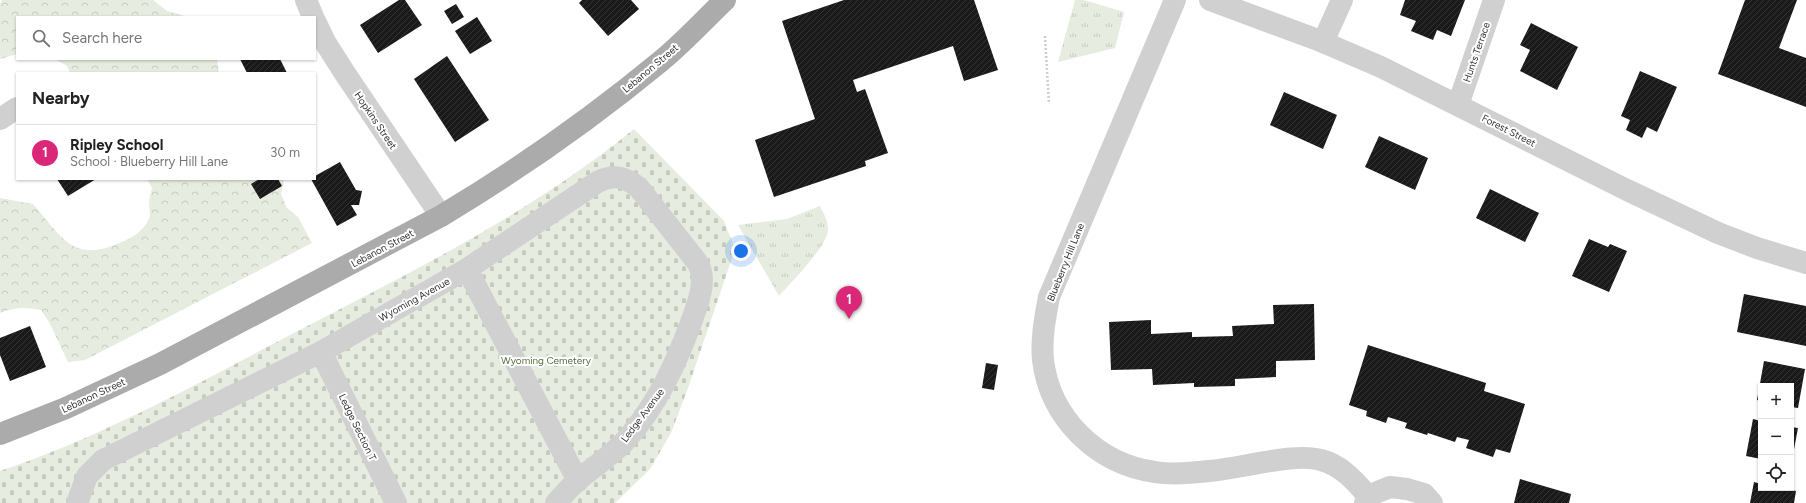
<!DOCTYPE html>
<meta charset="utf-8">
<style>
:root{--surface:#fff;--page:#f2f2f2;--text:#222;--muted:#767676;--line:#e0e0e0;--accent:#db2777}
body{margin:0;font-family:Figtree,sans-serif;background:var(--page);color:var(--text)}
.controls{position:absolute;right:12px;bottom:12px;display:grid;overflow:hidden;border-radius:0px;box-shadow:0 1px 3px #0004}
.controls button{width:36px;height:36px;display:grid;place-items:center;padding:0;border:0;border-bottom:1px solid var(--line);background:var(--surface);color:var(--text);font:20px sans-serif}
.you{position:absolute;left:741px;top:251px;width:14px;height:14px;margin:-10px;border:3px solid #fff;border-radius:50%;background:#1a73e8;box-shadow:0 0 0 6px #1a73e833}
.badge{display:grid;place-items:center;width:26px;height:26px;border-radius:50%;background:var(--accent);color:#fff;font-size:13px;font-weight:700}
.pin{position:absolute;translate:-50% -33px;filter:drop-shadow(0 1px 2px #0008)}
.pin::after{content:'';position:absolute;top:21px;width:14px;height:12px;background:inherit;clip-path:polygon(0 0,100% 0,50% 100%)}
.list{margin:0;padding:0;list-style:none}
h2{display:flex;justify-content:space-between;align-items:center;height:52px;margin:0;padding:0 16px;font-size:17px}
h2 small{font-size:13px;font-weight:400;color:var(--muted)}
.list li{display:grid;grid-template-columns:26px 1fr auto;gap:12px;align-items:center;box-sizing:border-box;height:56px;padding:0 16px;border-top:1px solid var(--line)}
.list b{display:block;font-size:15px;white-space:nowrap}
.list p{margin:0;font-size:13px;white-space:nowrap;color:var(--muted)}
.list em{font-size:13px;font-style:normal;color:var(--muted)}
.icon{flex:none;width:22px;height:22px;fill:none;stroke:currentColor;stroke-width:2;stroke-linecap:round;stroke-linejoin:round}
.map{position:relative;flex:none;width:1806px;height:503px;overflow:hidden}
.search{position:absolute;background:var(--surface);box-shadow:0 1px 3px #0004;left:16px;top:16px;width:300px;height:44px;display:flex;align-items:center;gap:10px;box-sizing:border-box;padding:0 14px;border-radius:0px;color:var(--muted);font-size:15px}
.panel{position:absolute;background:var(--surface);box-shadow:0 1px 3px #0004;left:16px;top:72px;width:300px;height:108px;border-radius:0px}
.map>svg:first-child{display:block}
</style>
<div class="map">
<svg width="1806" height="503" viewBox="0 0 1806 503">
<defs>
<pattern id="grass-tufts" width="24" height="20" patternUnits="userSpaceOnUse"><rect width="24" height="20" fill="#e6ecdf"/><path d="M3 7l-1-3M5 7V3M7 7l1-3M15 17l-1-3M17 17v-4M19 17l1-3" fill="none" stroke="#c6cbc0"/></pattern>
<pattern id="forest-crowns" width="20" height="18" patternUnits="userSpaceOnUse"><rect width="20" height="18" fill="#e6ecdf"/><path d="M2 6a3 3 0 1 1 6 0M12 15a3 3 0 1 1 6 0" fill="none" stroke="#c6cbc0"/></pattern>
<pattern id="cemetery-stones" width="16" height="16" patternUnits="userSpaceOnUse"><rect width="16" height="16" fill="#e6ecdf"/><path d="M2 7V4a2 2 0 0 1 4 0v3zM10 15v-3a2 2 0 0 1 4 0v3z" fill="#c6cbc0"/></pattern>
<pattern id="building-hatch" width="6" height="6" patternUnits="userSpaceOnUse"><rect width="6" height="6" fill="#1a1a1a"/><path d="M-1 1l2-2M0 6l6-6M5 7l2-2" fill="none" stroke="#333"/></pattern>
</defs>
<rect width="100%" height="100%" fill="#fff"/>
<g fill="url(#grass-tufts)">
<path d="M1075,0H1084L1124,12L1115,48L1058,62Z"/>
<path d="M820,206C824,214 828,221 828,230C827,247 791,282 779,296L738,225L787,219Z"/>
</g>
<g fill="url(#forest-crowns)">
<path d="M2,0H153L167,11L189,17H17V54L0,59V4Z"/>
<path d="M55,59H217L219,73H70L67,66Z"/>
<path d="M147,179H284L281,194L287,208L298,217L312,243L85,360L68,362L49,322L41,310C25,307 14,307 0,313V198L33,204C63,238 73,265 124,241C135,237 147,227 150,216C150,212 149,207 149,203C149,198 151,193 152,188Z"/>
</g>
<path fill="url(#cemetery-stones)" d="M634,129L724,221L735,249L688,388L671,433L650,469L615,503H0V471C102,437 197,384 292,334C410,273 531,213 634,129Z"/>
<g fill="url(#building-hatch)">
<path d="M399,0H405L422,25L378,53L360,25Z"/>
<path d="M582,0H631L639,9L608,36L579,3Z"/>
<path d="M844,0H974L998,70L964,81L953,46L853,80L857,92L865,89L888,153L865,161L866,166L774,197L755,140L815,119L782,21Z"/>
<path d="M1405,0H1465L1451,36L1437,30L1433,40L1411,31L1416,21L1400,15Z"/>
<path d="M1745,0H1797L1779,48L1806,58V107L1718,74Z"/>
<path d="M456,4L464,17L452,24L444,11Z"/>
<path d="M477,17L492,41L470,54L455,31Z"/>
<path d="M1531,23L1578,47L1557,90L1520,71L1530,50L1520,45Z"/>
<path d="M447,56L489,120L455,142L414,79Z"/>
<path d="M240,59H280L287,73H247Z"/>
<path d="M1640,71L1677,87L1657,132L1647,127L1642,138L1626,130L1630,120L1621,116Z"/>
<path d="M1284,92L1337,115L1323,149L1270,125Z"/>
<path d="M1379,136L1428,158L1415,190L1365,167Z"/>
<path d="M340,162L356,190L362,191L359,205H351L357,215L337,226L311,179H315V176Z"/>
<path d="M57,179H96L68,196Z"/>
<path d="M259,179H278L282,186L260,199L251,184Z"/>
<path d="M1490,189L1539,213L1525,242L1476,218Z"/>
<path d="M1589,239L1608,247L1610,244L1627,251L1609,292L1572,276Z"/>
<path d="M1744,294L1806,306V346L1737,332Z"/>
<path d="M1314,304L1315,360L1276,361V377L1235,379V386L1194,387V383L1153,385L1152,369L1111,370L1109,322L1151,320V334L1192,332V337L1233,336L1232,326L1274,324L1273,305Z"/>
<path d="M30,326L46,367L10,381L0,355V338Z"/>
<path d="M1368,345L1486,383L1484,391L1525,404L1510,453L1496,449L1493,457L1466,448L1469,440L1457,437L1455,442L1428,433L1427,435L1405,428L1407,423L1388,417L1386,423L1366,416L1367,411L1349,405Z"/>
<path d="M1764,361L1805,369L1798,408L1791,407V386H1761V401L1757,400Z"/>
<path d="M986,363L998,365L994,390L982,388Z"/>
<path d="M1753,419L1761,421V459L1746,456Z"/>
<path d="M1791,427L1798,428L1792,460L1791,459Z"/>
<path d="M1520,479L1571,494L1569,503H1514Z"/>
<path d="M1754,482L1761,484V488H1783L1796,491L1794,503H1750Z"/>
</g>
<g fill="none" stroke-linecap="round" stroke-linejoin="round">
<path stroke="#cdcdcd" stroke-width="2.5" stroke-dasharray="2 2" stroke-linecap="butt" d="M1045,36L1049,104"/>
<g stroke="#d0d0d0" stroke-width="22">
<path d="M306,0L313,17"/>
<path d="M1175,0L1049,297C1045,318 1041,339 1043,360C1050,418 1097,464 1155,472C1172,475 1192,473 1209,471C1239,469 1294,452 1321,460C1341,465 1355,481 1368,496"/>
<path d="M1210,0L1318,40L1381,67L1627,190L1718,233L1757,248L1806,263"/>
<path d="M315,21L325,42L344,72L441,216"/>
<path d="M1323,42L1342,0"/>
<path d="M1458,105L1494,0"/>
<path d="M0,119L17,108"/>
<path d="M467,269L578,481"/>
<path d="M321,352L396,503"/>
<path d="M77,503L87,476L103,460L321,352L467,269L599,181C615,174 626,177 639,188L697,262C708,279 698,303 692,320C676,364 657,405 626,440C612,455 595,466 579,479C571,486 563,495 556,503"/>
<path d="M1365,503L1368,496L1390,487L1407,489L1424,494L1432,503"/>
</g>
<path stroke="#ababab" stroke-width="22" d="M0,434L66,408L160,364L441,216C518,170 592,118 661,61C684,42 704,20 725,0"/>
</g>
<g text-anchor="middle" stroke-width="4" stroke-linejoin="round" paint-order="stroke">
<g font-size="10" fill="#333" stroke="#fff">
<text transform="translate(1476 52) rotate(-71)" y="4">Hunts Terrace</text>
<text transform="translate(650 68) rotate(-40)" y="4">Lebanon Street</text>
<text transform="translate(376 120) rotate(56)" y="4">Hopkins Street</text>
<text transform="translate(1509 130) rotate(27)" y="4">Forest Street</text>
<text transform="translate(382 248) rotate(-28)" y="4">Lebanon Street</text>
<text transform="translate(1065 262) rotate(-68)" y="4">Blueberry Hill Lane</text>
<text transform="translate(414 299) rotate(-29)" y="4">Wyoming Avenue</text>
<text transform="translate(93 395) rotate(-25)" y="4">Lebanon Street</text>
<text transform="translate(642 415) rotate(-53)" y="4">Ledge Avenue</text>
<text transform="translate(358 427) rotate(64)" y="4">Ledge Section T</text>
</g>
<g font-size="10" fill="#56703f" stroke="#fff">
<text x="546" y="364">Wyoming Cemetery</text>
</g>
</g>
</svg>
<div class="controls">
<button>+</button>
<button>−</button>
<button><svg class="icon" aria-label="locate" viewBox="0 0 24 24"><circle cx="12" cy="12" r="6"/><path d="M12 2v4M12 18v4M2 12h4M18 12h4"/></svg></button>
</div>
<div class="you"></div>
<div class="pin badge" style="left:849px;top:319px">1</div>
<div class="search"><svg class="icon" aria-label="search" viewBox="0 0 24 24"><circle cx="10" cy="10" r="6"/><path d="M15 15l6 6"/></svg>Search here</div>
<section class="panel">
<h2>Nearby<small></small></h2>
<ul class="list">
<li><span class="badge">1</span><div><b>Ripley School</b><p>School · Blueberry Hill Lane</p></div><em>30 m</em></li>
</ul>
</section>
</div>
